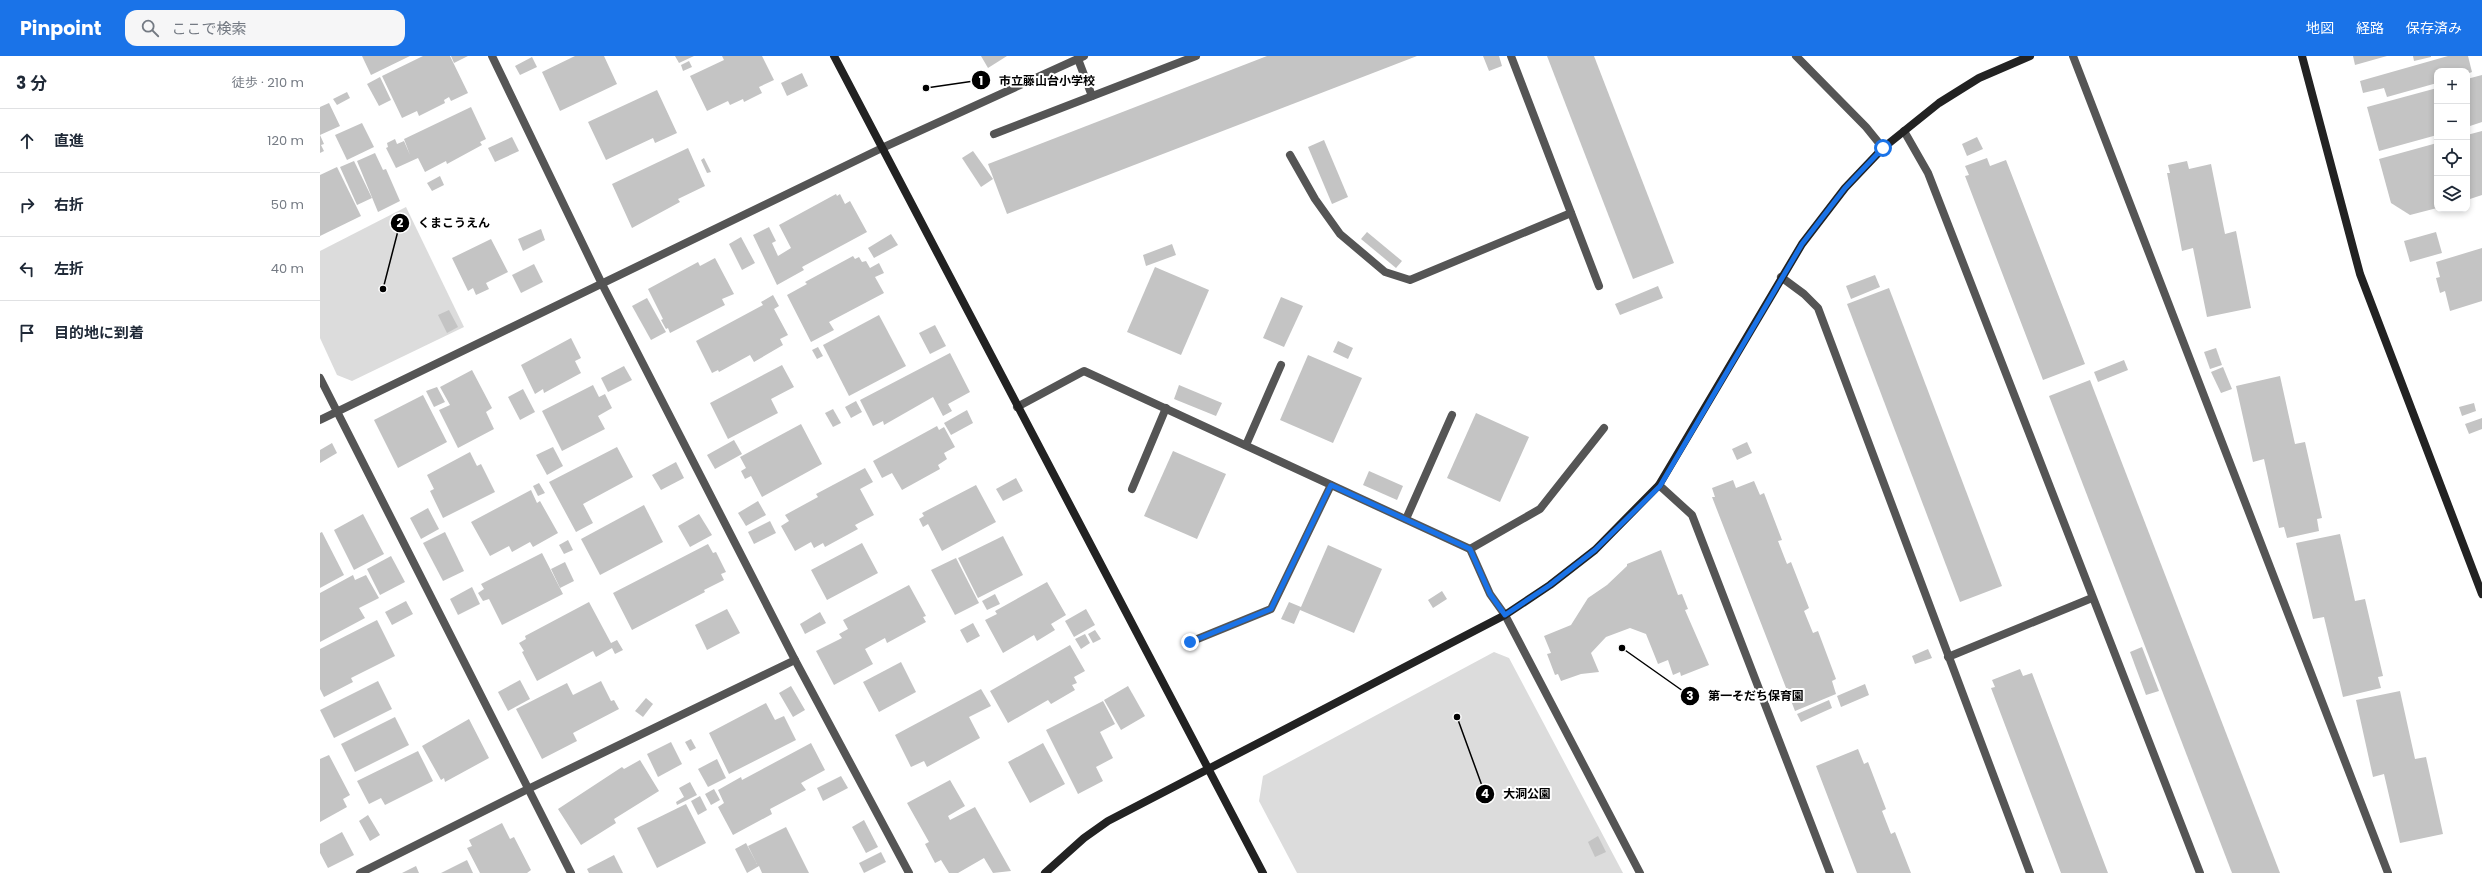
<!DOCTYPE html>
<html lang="ja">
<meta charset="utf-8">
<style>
:root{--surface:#fff;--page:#f6f6f7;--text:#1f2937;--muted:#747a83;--line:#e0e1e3;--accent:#1a73e8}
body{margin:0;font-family:Poppins,"Noto Sans JP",sans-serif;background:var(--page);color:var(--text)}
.controls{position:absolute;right:12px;top:12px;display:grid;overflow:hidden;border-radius:8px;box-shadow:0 2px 6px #0003}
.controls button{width:36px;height:36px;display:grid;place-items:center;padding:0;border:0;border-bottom:1px solid var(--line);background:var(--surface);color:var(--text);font:20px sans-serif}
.stop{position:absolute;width:12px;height:12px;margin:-9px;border:3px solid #1a73e8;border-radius:50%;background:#fff}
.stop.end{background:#1a73e8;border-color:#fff;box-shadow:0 1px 4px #0008}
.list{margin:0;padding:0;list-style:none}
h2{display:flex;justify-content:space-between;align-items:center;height:52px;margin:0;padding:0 16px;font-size:17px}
h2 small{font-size:13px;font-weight:400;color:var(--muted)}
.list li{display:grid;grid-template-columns:26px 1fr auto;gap:12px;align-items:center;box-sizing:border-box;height:64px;padding:0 16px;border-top:1px solid var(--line)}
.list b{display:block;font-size:15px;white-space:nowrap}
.list em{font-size:13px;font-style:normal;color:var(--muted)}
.icon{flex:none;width:22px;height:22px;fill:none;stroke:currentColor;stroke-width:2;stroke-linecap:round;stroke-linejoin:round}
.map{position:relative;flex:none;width:2162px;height:817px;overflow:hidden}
header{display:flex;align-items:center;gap:24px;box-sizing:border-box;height:56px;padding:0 20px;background:var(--accent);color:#fff}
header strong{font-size:19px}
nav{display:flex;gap:22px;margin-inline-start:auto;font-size:14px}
.search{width:280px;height:36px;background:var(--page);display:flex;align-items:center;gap:10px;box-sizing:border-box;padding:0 14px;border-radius:12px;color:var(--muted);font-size:15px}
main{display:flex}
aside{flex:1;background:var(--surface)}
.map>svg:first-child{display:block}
</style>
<header>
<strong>Pinpoint</strong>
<div class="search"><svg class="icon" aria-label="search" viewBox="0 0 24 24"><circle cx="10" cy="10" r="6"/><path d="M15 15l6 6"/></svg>ここで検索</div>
<nav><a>地図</a><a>経路</a><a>保存済み</a></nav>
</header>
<main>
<aside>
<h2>3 分<small>徒歩 · 210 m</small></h2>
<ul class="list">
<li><svg class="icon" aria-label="ahead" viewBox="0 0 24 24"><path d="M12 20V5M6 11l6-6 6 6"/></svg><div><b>直進</b></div><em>120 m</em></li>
<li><svg class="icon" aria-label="right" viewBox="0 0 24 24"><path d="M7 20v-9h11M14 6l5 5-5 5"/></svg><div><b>右折</b></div><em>50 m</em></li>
<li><svg class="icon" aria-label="left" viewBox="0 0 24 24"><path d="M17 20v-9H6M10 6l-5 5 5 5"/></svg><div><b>左折</b></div><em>40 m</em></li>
<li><svg class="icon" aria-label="arrive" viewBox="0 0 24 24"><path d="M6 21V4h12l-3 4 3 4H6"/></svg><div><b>目的地に到着</b></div></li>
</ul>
</aside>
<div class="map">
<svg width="2162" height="817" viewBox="0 0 2162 817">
<rect width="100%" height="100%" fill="#fff"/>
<g fill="#dcdcdc">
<path d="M86,151L144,271L32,325L17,319L0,282V195Z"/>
<path d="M1174,596L1189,602L1303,817H977L939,745L943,720Z"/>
</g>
<g fill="#c4c4c4">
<path d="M42,0H90L51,19Z"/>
<path d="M103,0H130L148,37L131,45L129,41L124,44L125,47L99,60L97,55L82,62L62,20Z"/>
<path d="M131,0H148L134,7Z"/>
<path d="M255,0H284L297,28L240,55L222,16Z"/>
<path d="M355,0H374L359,7Z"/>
<path d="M402,0H442L454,24L439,31L442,37L424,46L423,43L410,49L408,45L387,55L370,20L404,4Z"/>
<path d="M661,0H687L668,12Z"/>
<path d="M947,0H1097L687,158L668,108Z"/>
<path d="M1163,0H1179L1182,10L1169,15Z"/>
<path d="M1227,0H1274L1354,207L1313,223Z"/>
<path d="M2033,0H2067L2035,9Z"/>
<path d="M2093,0H2111V1L2094,5Z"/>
<path d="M2128,0H2148L2152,16L2147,18V15H2117V27L2067,41L2064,32L2043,37L2040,25Z"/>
<path d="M212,1L217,11L200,19L195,10Z"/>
<path d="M369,5L372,11L363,15L361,9Z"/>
<path d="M482,17L488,30L467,40L461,27Z"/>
<path d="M2162,19V66L2147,71V23Z"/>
<path d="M60,21L71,44L59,50L47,28Z"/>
<path d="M2117,32V79L2059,95L2047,51Z"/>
<path d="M337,34L357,77L335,87L333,82L286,104L268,66Z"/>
<path d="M27,36L30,42L17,49L13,43Z"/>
<path d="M9,47L20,70L0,79L4,88L1,89L4,95L0,97V51Z"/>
<path d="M151,51L166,83L160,86L162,89L127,108L126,105L105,116L98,102L76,112L66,92L68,91L67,87L75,83L77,88L84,85L90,99L84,83Z"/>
<path d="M42,67L54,91L27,104L15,79Z"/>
<path d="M2162,75V139L2147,144V79Z"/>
<path d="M192,81L199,95L175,106L168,92Z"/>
<path d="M1657,81L1663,93L1647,100L1642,88Z"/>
<path d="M1004,84L1028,141L1012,148L988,91Z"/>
<path d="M2117,87V152L2090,159L2071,147L2059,103Z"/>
<path d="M368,92L385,130L358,143L360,146L312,172L292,128Z"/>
<path d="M653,95L673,123L661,131L642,102Z"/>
<path d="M55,97L63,114L66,113L80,145L58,156L37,105Z"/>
<path d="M384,102L391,116L387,117L381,104Z"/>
<path d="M1667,102L1670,110L1686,104L1765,308L1723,324L1645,120L1649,119L1645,110Z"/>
<path d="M34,105L52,142L37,149L20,111Z"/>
<path d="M1867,105L1869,113L1891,108L1905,178L1916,175L1931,252L1887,261L1873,192L1862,195L1847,117H1850L1848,109Z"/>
<path d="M17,111L41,160L0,180V119Z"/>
<path d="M120,120L124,129L112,135L107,127Z"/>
<path d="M516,138L517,140L520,138L525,148L530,145L547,176L482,211L484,214L457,229L433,179L449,171L456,185L452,187L458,200L471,192L459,169Z"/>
<path d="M221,173L225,184L203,195L198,183Z"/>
<path d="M1047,176L1082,205L1076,212L1041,183Z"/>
<path d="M2116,176L2122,197L2090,206L2084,185Z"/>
<path d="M571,178L578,189L554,202L548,192Z"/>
<path d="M421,181L435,207L422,214L409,188Z"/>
<path d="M171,183L188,216L166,227L169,233L156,239L153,232L148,235L132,202Z"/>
<path d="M852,188L856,199L826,210L823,199Z"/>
<path d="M2162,192V245L2130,255L2125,235L2120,237L2116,222L2120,221L2116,206Z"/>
<path d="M533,200L535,203L539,201L542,206L546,205L550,212L559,207L564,217L555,221L564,237L509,266L514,274L491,286L467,239L487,228L485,226Z"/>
<path d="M395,202L414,238L402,243L405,249L350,277L348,272L346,273L341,264L343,263L328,233L378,206L380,210Z"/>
<path d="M214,208L223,226L201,237L192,219Z"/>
<path d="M835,211L889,234L861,299L807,276Z"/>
<path d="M1555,219L1560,231L1531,243L1526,230Z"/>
<path d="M1338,230L1343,242L1300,259L1295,248Z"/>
<path d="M1569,232L1682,530L1640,546L1527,248Z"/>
<path d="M453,239L459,250L454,253L468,279L460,283L463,289L434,306L430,299L399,316L398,314L392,317L376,285L443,249L441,246Z"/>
<path d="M961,241L983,250L964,291L943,282Z"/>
<path d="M327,242L346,276L331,284L312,250Z"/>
<path d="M129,254L138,271L127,277L118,259Z"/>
<path d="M559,259L586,310L529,340L503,289Z"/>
<path d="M615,269L626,290L610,298L599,277Z"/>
<path d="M251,282L261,302L255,305L261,317L224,337L223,333L215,338L201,309Z"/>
<path d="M1018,285L1033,292L1028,303L1013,296Z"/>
<path d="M498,291L503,300L497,303L492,294Z"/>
<path d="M1896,292L1902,309L1890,313L1884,296Z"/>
<path d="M630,297L650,336L628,348L632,355L623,360L613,341L564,369L563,365L553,370L540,344Z"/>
<path d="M988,299L1042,322L1013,387L960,364Z"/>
<path d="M1804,304L1808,314L1778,326L1774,316Z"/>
<path d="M462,309L474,331L451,343L458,357L408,383L390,347Z"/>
<path d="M304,310L312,324L288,336L281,322Z"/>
<path d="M1903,311L1912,333L1901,337L1891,316Z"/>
<path d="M152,314L172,352L166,356L174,373L138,392L119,354L130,349L120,331Z"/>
<path d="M1960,320L1975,388L1985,386L2002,462L1997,463L1999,475L1967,482L1964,471L1959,472L1944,403L1933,406L1916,330Z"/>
<path d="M1770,324L1960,817H1912L1729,340Z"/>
<path d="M273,329L279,341L285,338L292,352L278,360L285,373L242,395L222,355Z"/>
<path d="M859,329L902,347L896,360L854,343Z"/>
<path d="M117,331L125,346L114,351L106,335Z"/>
<path d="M203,333L215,356L200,364L188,341Z"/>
<path d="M103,339L127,386L78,412L54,364Z"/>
<path d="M536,345L542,356L531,362L525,351Z"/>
<path d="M2154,347L2156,355L2142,360L2139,351Z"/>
<path d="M513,353L521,367L513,371L505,357Z"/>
<path d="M647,354L653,367L631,379L624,367Z"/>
<path d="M1156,357L1209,381L1180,446L1127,422Z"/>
<path d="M2162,362V373L2149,378L2145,368Z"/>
<path d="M481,368L502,408L442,441L431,420L425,423L421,415L426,412L420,401Z"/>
<path d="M617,370L619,374L624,371L635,391L624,397L627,403L618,409L620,413L582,434L572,417L562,422L553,405Z"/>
<path d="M414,384L422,398L395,413L387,399Z"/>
<path d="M1427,386L1432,397L1417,404L1412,393Z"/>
<path d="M12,387L17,397L0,407V394Z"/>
<path d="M233,391L243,410L227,419L216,399Z"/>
<path d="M297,391L313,421L263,448L273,467L256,476L229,426Z"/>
<path d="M853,395L906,418L877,483L824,460Z"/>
<path d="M150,396L157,410L161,408L175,436L123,462L110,435L114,433L107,419Z"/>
<path d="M356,406L364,422L341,434L332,419Z"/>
<path d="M545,412L553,426L540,433L554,459L535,469L538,473L505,491L503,487L494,492L491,486L475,495L461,470L469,465L465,459L498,441L496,438Z"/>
<path d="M1049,415L1083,430L1077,444L1043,429Z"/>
<path d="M696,422L703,435L683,445L676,433Z"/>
<path d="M1413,424L1416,432L1434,425L1440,439L1444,437L1462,484L1458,485L1467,508L1471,506L1489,552L1484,555L1493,577L1498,575L1516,623L1512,625L1516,638L1475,655L1392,441H1395L1392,432Z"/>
<path d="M219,427L225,437L218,440L213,430Z"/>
<path d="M656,429L676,466L622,495L608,468L603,471L599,463L604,460L602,457Z"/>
<path d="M211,434L217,447L220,445L238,477L213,491L210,486L192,496L189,490L170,500L151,466Z"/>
<path d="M438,445L446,459L426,470L418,457Z"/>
<path d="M324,449L343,486L280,519L261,483Z"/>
<path d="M108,452L119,473L101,483L90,462Z"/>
<path d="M43,458L64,498L34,514L14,474Z"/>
<path d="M379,458L392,479L370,491L358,470Z"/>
<path d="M450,465L456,477L434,488L428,476Z"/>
<path d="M2,476L24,519L0,532V477Z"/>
<path d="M125,476L144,515L123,525L103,487Z"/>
<path d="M2020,478L2035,545L2045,543L2063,620L2058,621L2061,632L2023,641L2004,561L1993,563L1976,487Z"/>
<path d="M683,480L703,519L658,542L638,502Z"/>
<path d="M248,484L253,494L244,498L239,489Z"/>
<path d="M542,487L558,517L507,544L491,514Z"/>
<path d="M388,488L393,497L396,496L406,516L401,518L404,524L384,534L385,536L312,574L293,537Z"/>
<path d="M1008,489L1062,513L1034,577L980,554L974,568L961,563L969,546L981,551Z"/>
<path d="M1341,494L1358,539L1362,538L1368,553L1365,554L1389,609L1361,620L1360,616L1353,619L1348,604L1338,608L1326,578L1310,572L1286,581L1271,597L1279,616L1261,618L1241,625L1238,618L1235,619L1227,598L1231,597L1224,580L1251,569L1268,542L1287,529L1307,510V508Z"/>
<path d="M222,497L243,538L182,569L169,543L163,545L158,537L164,533L161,528Z"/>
<path d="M71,500L85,526L60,539L47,513Z"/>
<path d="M636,502L659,547L635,559L611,514Z"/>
<path d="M245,506L254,525L240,532L231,513Z"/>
<path d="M33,519L35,524L46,519L59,542L39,552L45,562L0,586V537Z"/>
<path d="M727,526L746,559L731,568L735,574L717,585L714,579L683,597L665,564L677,558L675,555Z"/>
<path d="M589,529L606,560L603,561L606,566L567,587L565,582L545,593L553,608L514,629L496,595L522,582L519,578L528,573L523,564Z"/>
<path d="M152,531L160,548L138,559L130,543Z"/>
<path d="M1122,535L1127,543L1113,552L1108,544Z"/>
<path d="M675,538L680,548L667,554L662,545Z"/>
<path d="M86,545L93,558L72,569L65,556Z"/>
<path d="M269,546L291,587L297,584L303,594L295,598L292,592L276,601L273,595L217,625L202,596L204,595L199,587L206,583L205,580Z"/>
<path d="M407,553L420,577L387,594L375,569Z"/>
<path d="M766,553L775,569L754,581L745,565Z"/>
<path d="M500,556L506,567L485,578L480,568Z"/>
<path d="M57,564L75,600L31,622L33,626L4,641L0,633V593Z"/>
<path d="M653,567L660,580L647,587L640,574Z"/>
<path d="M775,574L781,583L773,587L768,578Z"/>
<path d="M765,578L770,587L761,593L755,583Z"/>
<path d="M750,589L765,615L754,621L757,627L752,629L755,634L731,648L728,644L688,667L670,635Z"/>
<path d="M1822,591L1839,635L1826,639L1810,596Z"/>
<path d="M1608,593L1612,602L1595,608L1592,600Z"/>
<path d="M581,606L596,636L559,656L543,626Z"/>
<path d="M1700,613L1703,620L1712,617L1788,817H1741L1671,632L1675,631L1672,624Z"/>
<path d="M200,624L210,643L188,655L178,636Z"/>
<path d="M58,625L72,653L14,682L0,654Z"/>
<path d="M281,625L291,645L294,644L299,653L253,677L257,685L222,703L196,653L247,627L253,639Z"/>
<path d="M1545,628L1549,639L1521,651L1517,640Z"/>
<path d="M471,630L485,654L473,661L459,637Z"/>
<path d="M808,630L825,660L801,674L784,644Z"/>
<path d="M661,633L671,650L649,661L660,682L607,711L604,705L591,711L575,679Z"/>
<path d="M2080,635L2095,703L2106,701L2123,778L2080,787L2064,718L2053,721L2036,644Z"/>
<path d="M326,642L333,648L323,661L315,655Z"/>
<path d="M1509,644L1512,652L1481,666L1477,658Z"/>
<path d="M783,645L795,668L780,676L793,702L776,711L783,725L758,738L726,674Z"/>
<path d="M446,647L455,664L464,660L476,684L409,718L389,677Z"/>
<path d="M75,661L89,689L35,716L21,688Z"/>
<path d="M149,663L169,702L125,726L124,722L121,724L102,690Z"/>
<path d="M371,683L376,692L370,695L365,686Z"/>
<path d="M351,686L362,708L338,721L327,698Z"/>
<path d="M491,687L505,714L481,727L486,734L450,753L452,758L413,779L398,751L404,747L398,734L421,721L422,724Z"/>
<path d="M723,687L745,728L710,747L688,706Z"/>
<path d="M1538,693L1544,708L1548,706L1566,753L1562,755L1571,778L1575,776L1591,817H1537L1496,710Z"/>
<path d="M98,695L113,725L65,749L61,742L49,748L37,725Z"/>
<path d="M9,699L30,739L23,743L27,751L0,766V703Z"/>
<path d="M397,703L406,722L388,731L378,713Z"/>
<path d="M320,704L339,735L294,763L296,767L261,789L238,753L302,711L304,713Z"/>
<path d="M521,720L528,732L503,745L497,732Z"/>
<path d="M630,724L645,750L628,760L630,764L655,751L691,815L673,817L664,802L638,817H629L621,804L615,807L605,788L609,786L587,747Z"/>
<path d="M370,726L377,739L357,749L356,746L364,741L359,732Z"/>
<path d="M394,733L400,744L391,749L385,738Z"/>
<path d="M380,740L387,754L378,759L371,745Z"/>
<path d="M366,748L386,787L337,812L317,772Z"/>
<path d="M48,759L60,779L50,785L39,765Z"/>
<path d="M544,764L558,791L546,797L532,771Z"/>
<path d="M182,767L190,783L194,781L211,814L207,817H160L147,792L152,790L149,784Z"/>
<path d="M466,771L489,817H442L439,810L427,817L415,793L426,787L437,808L428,790Z"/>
<path d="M22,776L34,799L8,812L0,797V788Z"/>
<path d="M1278,780L1286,796L1275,801L1268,786Z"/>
<path d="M561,796L566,806L544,817L539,807Z"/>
<path d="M294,799L303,817H269L267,813Z"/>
<path d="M147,804L153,817H121Z"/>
<path d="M96,810L99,817H82Z"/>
</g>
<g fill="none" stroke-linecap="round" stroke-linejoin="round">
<g stroke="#555" stroke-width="8">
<path d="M1191,0L1279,230"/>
<path d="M1476,0L1546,71L1563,92"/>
<path d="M1753,0L2068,817"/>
<path d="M758,3L772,40"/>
<path d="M1584,75L1608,117L1880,817"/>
<path d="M674,78L876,0"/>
<path d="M970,99L995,143L1020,178L1065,216L1090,224L1251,157"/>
<path d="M1461,221L1484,238L1498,252L1710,817"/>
<path d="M697,351L764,315L1150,493L1170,538L1185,559"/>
<path d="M926,389L961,309"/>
<path d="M1339,429L1372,459L1510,817"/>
<path d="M812,433L846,352"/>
<path d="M1086,463L1132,359"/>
<path d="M1150,493L1220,453L1284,372"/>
<path d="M870,586L951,553L1011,429"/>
<path d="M1628,601L1772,542"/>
</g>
<g stroke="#555" stroke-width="8">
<path d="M172,0L282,228L475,604L589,817"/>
<path d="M0,322L251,817"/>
<path d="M0,364L562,92L764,0"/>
<path d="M1185,559L1320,817"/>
<path d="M40,817L208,733L475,604"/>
</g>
<g stroke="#222" stroke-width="8">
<path d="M514,0L943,817"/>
<path d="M1982,0L2040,218L2162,538"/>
<path d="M725,817L764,782L788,765L1185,559L1230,529L1275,494L1339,429L1482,188L1525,132L1563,92L1619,47L1659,22L1710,0"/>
</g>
</g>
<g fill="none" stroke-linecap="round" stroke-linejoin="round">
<path stroke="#1a73e8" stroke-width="5" d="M870,586L951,553L1011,429L1150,493L1170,538L1185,559L1230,529L1275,494L1340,430L1482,188L1525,132L1563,92"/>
</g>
<path fill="none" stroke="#000" stroke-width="1.5" d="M606 32L661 24M63 233L80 167M1302 592L1370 640M1137 661L1165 738"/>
<g fill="#000" stroke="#fff" stroke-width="1.5">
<circle cx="606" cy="32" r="4"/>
<circle cx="63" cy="233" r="4"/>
<circle cx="1302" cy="592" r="4"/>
<circle cx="1137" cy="661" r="4"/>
<circle cx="661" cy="24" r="10"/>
<circle cx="80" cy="167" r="10"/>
<circle cx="1370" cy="640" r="10"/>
<circle cx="1165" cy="738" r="10"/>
</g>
<g font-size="12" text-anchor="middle" font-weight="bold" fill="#fff">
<text x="661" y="29">1</text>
<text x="80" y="171">2</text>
<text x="1370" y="644">3</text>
<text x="1165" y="742">4</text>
</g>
<g font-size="12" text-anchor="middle" font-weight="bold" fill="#000" stroke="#fff" stroke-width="4" stroke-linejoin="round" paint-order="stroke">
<text x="727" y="29">市立藤山台小学校</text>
<text x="134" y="171">くまこうえん</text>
<text x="1436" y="644">第一そだち保育園</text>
<text x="1207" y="742">大洞公園</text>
</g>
</svg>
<div class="controls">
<button>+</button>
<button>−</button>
<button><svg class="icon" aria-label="locate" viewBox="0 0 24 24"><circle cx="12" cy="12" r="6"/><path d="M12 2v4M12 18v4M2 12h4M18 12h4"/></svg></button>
<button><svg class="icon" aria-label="layers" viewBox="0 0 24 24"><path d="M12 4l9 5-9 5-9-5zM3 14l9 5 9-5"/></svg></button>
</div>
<div class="stop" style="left:1563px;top:92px"></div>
<div class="stop end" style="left:870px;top:586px"></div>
</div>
</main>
